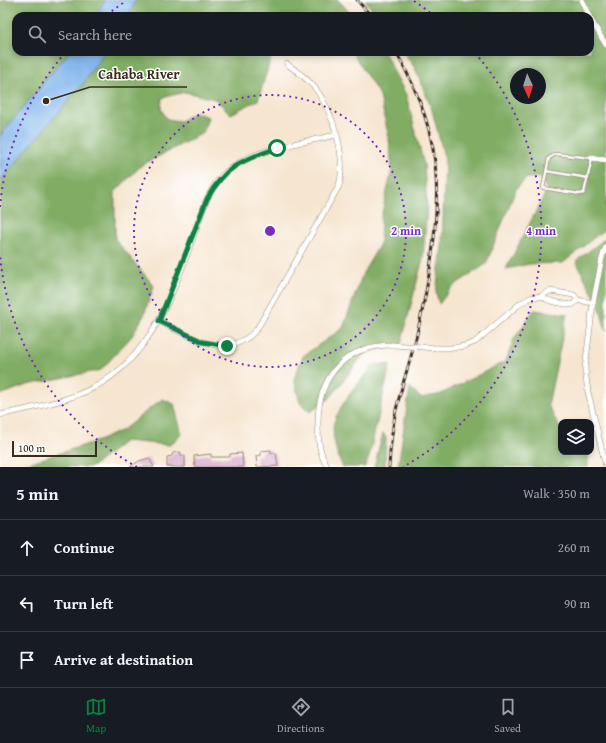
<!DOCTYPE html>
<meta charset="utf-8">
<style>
:root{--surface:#171b24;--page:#242831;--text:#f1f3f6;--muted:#9ea1a6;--line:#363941;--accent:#0b8043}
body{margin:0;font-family:"Gentium Book Plus",serif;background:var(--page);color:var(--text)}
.controls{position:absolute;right:12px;bottom:12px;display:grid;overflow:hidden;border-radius:8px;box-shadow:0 2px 6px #0003}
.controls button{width:36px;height:36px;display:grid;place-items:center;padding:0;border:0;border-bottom:1px solid var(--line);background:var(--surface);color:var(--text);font:20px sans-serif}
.compass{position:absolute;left:510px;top:68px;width:36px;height:36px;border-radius:50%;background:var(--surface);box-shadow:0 2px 6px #0003;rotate:176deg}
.scale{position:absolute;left:12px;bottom:10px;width:85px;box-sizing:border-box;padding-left:4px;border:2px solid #3b2a1e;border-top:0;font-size:11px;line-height:14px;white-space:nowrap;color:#3b2a1e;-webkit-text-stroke:3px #fff;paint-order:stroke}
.stop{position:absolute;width:12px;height:12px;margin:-9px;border:3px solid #0b8043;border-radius:50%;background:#fff}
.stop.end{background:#0b8043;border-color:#fff;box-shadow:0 1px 4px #0008}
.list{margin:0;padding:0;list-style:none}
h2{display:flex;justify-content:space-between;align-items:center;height:52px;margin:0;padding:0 16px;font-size:17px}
h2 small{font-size:13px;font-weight:400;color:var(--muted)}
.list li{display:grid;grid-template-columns:26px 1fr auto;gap:12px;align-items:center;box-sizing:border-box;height:56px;padding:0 16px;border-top:1px solid var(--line)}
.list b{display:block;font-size:15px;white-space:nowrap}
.list em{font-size:13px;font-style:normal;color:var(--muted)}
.icon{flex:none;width:22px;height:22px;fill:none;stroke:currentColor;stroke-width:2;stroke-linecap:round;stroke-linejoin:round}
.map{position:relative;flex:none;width:606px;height:467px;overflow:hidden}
.search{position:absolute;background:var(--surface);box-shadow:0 2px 6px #0003;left:12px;right:12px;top:12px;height:44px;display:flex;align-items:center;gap:10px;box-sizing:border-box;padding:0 14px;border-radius:12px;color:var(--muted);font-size:15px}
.sheet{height:220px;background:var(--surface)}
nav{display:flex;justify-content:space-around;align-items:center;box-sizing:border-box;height:56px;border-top:1px solid var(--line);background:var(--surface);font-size:11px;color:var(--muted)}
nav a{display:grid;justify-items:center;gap:2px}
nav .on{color:var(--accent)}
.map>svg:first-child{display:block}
</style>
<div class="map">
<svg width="606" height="467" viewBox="0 0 606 467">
<rect width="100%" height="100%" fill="#fff"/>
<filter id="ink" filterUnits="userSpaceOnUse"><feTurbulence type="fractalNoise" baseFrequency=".025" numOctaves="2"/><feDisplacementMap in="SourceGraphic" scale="8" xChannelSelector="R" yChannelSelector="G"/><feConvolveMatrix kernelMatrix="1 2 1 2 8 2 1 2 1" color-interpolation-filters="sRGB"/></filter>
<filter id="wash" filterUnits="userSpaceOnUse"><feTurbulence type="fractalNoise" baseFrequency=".012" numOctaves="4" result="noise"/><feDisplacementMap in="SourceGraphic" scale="16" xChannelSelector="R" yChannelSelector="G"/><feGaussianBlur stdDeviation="0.9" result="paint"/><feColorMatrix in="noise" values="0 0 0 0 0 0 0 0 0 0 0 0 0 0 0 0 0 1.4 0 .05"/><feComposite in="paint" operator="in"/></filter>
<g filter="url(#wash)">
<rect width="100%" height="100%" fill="#f6e5cf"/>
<g fill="#80ac64" stroke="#5e6b41" fill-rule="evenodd">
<path d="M4,0H105L96,16H16V52H69L0,136V3Z"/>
<path d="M136,0H338L353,16H128Z"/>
<path d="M365,0H606V228L563,263L530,264L506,269L547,190L540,177L527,178L516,189L486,264L452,287L439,304L436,293L442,246L445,160L432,110L415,68L403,52H590V16H377ZM516,74H540V98H516Z"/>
<path d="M104,52H279L272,55L258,100L231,114L215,99L185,92L162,98L161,109L167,119L180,121L195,112L208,117L203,133L142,165L115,192V239L154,286L144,315L132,336L101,370L27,385L0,395V181L84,82Z"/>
<path d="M352,52H384L406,95L424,165L427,207L423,258L401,344L366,352L329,399L310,412L300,403L294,379L303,356L343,328L363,273L380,244L381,217L392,170L389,139L380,96Z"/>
<path d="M606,238V331L599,306L576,261Z"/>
<path d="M534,310L567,314L548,405L561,430V452H588V467H398L410,387L421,398L441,394L506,361L514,339Z"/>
<path d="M375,364L390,365L369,457L365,467H343C337,456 331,434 334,422C341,402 361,380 375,364Z"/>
<path d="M162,399L174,404L182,434L170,445L125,441L92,467H16L101,440L124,429Z"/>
<path d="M383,433L386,438L385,467H374Z"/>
</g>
<g fill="#7db2eb" stroke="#5c6e84">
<path d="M105,0H136L128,16H96Z"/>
<path d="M69,52H104L84,82L0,181V136Z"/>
</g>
<g id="blocks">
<g fill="#d6aacc">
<path d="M271,450V453H276L278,466L257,467L256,456L261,455V451Z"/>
<path d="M180,452L182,456H185V467H167V457L172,456L173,453Z"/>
<path d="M242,453L243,467H195L194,456L211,454V457H230V454Z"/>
<path d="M149,458L154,467H130L139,461Z"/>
</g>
</g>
</g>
<g filter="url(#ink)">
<use href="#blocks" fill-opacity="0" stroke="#988876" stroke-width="1"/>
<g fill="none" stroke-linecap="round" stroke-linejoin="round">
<defs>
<g id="lane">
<path d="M556,154L592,158L584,193L580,194L543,188L549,158Z"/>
<path d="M546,171L588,178"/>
</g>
<g id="street">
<path d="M582,0L589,16"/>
<path d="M590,18L606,45"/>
<path d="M592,158L606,160"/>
<path d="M541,296C551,303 560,303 572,305L578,300"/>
<path d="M159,321C191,337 227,363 257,329L339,186C347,156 333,112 315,88C307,78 297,71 287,64"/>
<path d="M436,348H451L465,346L475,342L521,303L530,298L541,296L550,291L574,295L578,300L593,303"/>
<path d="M0,415C31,408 65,402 93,388C162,352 181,267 207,199C212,189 217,179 226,172C252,148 303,143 336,135"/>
<path d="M327,467C319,452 318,440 318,423C318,376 345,345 393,345"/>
<path d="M606,467L588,392L585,369L593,303L602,258L606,246"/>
</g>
</defs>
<use href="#lane" stroke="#988876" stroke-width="4"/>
<use href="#street" stroke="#988876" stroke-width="6"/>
<use href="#lane" stroke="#fff" stroke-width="2.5"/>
<use href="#street" stroke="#fff" stroke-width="5"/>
<defs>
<g id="rail">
<path d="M357,0L371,16"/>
<path d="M389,467C390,448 392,429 396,410C402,384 411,359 417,334C429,283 439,227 436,175C434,132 417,89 396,52"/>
</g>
</defs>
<use href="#rail" stroke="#3b2a1e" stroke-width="3"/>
<use href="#rail" stroke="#fff" stroke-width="1.5" stroke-dasharray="4.5" stroke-linecap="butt"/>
<defs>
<path id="street-bridge" d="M393,345L436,348"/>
</defs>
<use href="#street-bridge" stroke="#988876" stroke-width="6" stroke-linecap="butt"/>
<use href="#street-bridge" stroke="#fff" stroke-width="5"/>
</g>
</g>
<g fill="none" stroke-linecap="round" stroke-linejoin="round" filter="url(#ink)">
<path stroke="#0b8043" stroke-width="5" d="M227,346L203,342L159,321L207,199C225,166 242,160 277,148"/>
</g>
<g fill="none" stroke="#7b2cbf" stroke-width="2" stroke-dasharray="2 4">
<circle cx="270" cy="231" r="136"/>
<path d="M137 467A271 271 0 0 1 0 255M0 207A271 271 0 0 1 65 53M107 15A271 271 0 0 1 126 1M414 1A271 271 0 0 1 433 15M475 53A271 271 0 0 1 403 467"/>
</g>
<circle cx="270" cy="231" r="6" fill="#7b2cbf" stroke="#fff" stroke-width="2"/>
<g font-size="12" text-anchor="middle" font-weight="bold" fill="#7b2cbf" stroke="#fff" stroke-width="3" stroke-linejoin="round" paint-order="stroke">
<text x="406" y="235">2 min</text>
<text x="541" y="235">4 min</text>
</g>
<path fill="none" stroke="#3b2a1e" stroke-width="1.5" d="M46 101L90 87H187"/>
<circle fill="#3b2a1e" stroke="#fff" stroke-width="1.5" cx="46" cy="101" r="4"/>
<g font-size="14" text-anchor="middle" font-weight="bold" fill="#3b2a1e" stroke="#fff" stroke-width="3" stroke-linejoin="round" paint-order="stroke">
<text x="139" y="79">Cahaba River</text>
</g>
</svg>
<div class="controls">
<button><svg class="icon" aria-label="layers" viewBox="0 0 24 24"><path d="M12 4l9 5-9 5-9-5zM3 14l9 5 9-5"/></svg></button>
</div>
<svg class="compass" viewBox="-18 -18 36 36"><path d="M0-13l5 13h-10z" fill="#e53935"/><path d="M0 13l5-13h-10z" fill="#9ea1a6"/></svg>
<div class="scale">100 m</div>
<div class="stop" style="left:277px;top:148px"></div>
<div class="stop end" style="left:227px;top:346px"></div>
<div class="search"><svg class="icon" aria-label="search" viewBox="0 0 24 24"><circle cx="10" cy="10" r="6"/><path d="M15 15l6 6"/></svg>Search here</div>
</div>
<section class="sheet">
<h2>5 min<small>Walk · 350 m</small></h2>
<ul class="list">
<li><svg class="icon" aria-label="ahead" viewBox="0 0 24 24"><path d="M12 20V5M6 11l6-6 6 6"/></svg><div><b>Continue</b></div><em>260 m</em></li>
<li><svg class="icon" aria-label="left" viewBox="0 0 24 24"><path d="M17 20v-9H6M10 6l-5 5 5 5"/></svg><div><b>Turn left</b></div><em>90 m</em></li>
<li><svg class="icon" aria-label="arrive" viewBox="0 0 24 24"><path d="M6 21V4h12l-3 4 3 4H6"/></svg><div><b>Arrive at destination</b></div></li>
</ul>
</section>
<nav>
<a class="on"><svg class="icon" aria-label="map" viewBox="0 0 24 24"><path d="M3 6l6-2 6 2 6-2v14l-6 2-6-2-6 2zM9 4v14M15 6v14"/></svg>Map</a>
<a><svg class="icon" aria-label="directions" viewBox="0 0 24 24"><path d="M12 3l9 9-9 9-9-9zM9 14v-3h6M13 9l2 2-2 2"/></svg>Directions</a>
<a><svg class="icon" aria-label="saved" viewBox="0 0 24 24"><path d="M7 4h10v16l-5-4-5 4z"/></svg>Saved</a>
</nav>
